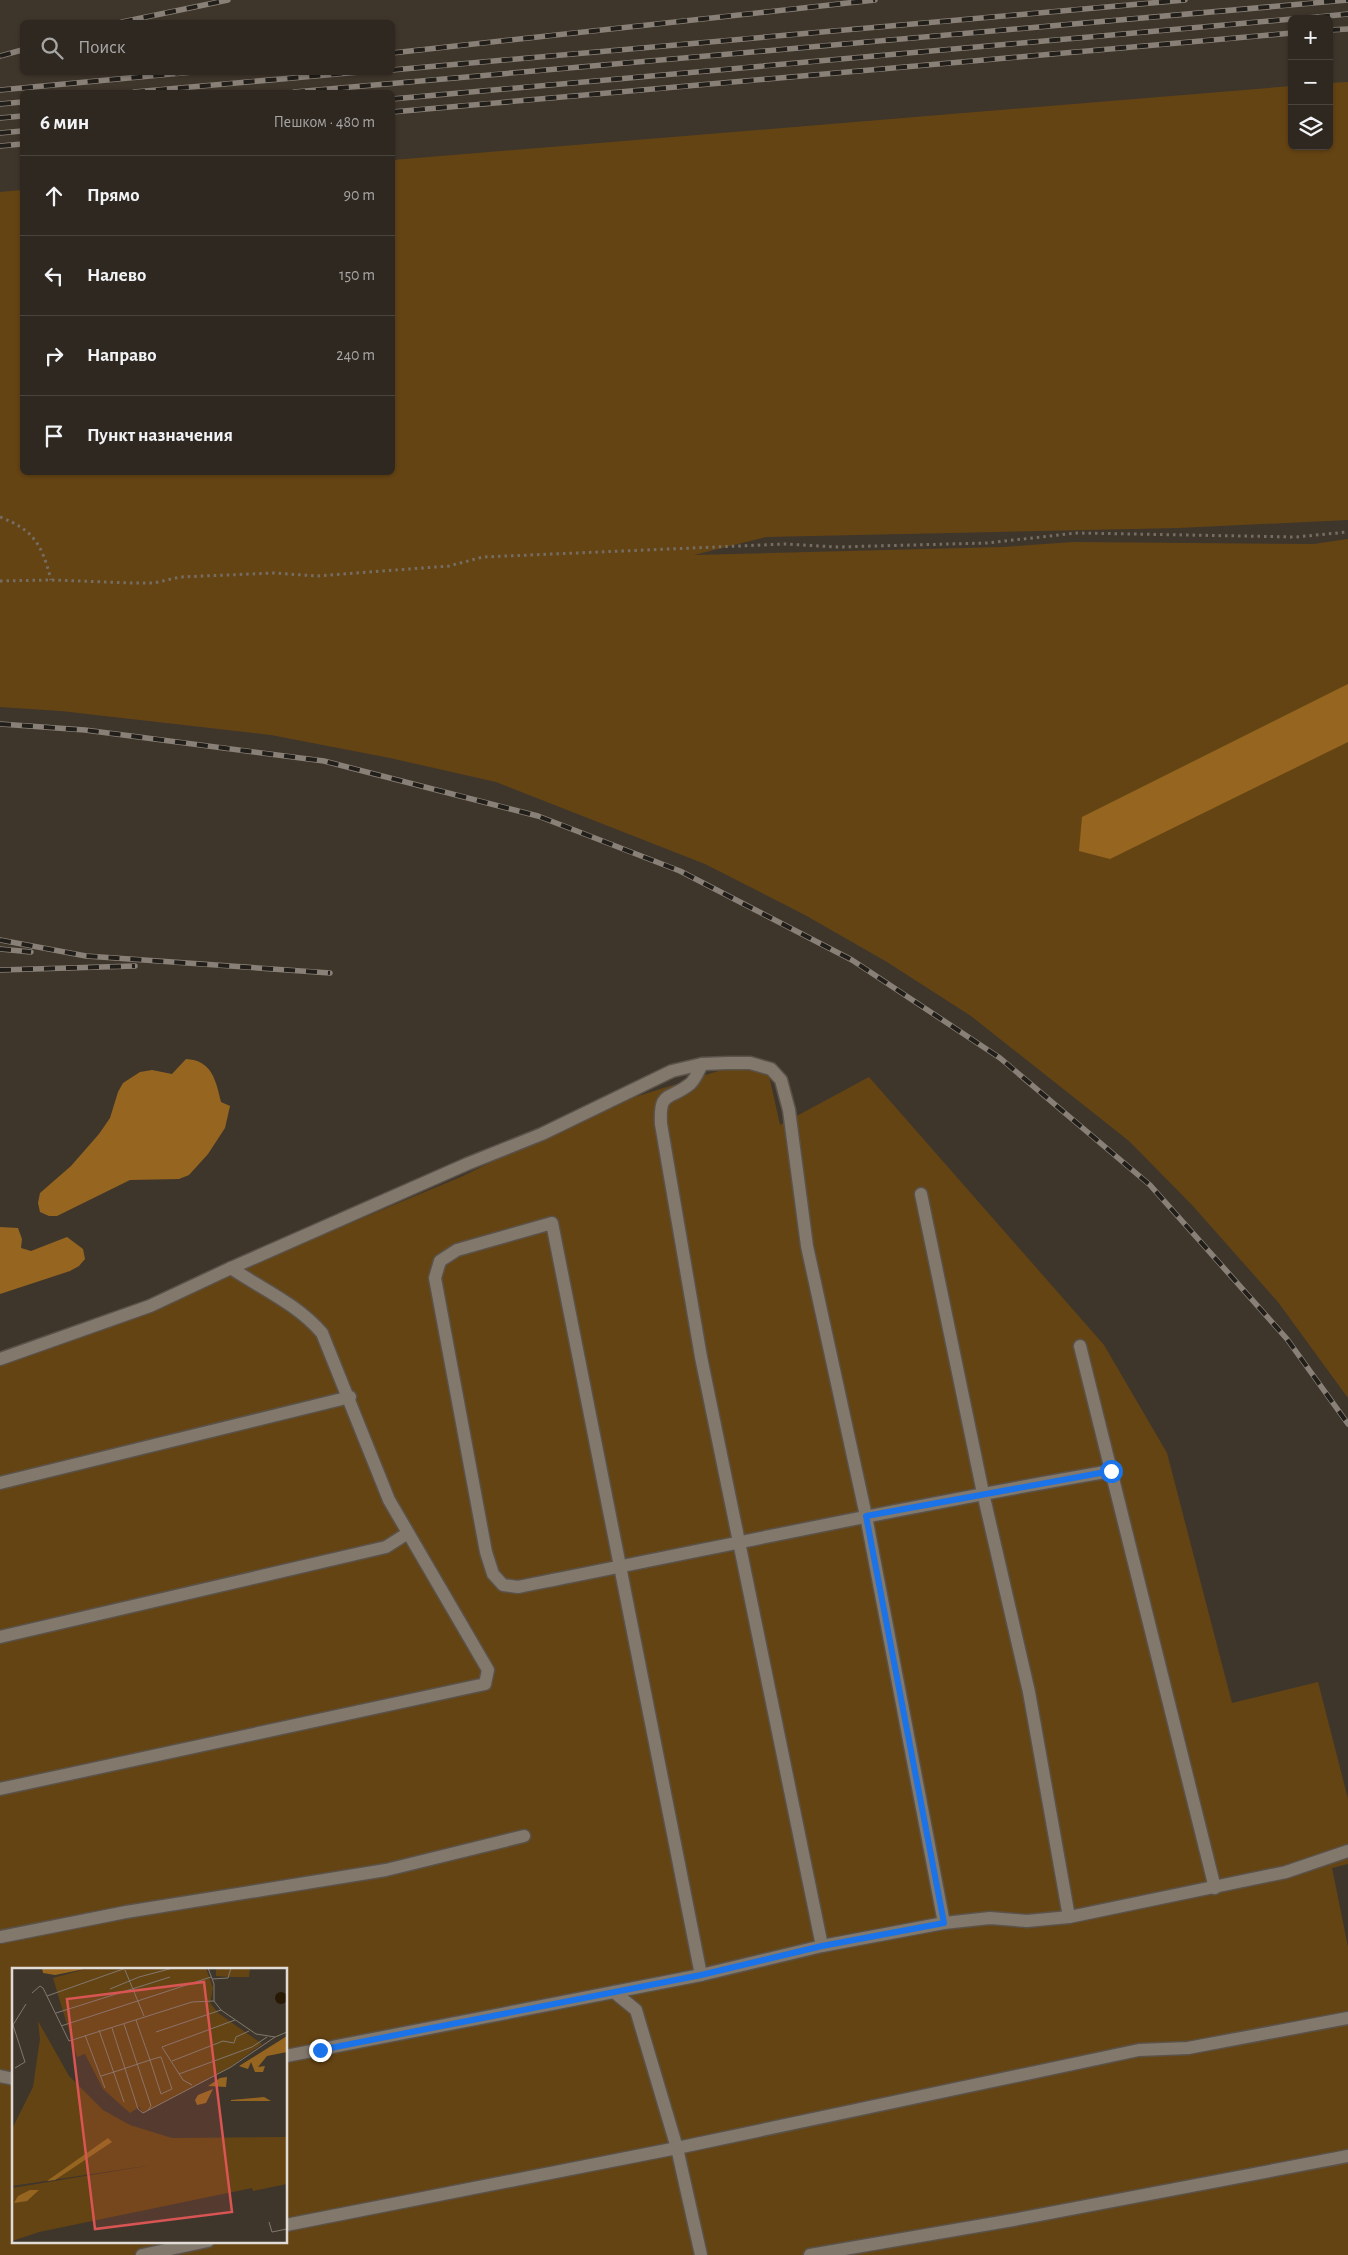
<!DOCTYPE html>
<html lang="ru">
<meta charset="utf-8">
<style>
:root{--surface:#2f2820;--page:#3b342d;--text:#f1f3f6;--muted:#a7a6a5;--line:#4a443e}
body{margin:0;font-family:"Alegreya Sans",sans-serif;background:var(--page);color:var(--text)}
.controls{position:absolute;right:15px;top:15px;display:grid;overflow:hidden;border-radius:8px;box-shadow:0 1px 4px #0004}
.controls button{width:45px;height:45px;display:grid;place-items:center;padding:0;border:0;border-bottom:1px solid var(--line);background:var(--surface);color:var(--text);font:25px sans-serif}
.stop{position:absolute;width:15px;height:15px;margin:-11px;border:4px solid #1a73e8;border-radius:50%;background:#fff}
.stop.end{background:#1a73e8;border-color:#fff;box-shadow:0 1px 5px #0008}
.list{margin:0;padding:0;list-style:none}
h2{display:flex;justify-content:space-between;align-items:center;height:65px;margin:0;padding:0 20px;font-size:21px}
h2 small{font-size:16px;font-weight:400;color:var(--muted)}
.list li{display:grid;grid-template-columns:32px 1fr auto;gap:15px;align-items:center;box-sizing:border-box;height:80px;padding:0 20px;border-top:1px solid var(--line)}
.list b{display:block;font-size:19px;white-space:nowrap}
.list em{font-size:16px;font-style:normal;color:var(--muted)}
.icon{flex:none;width:28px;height:28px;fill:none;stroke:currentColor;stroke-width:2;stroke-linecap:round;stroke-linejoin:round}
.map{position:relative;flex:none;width:1348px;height:2255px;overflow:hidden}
.search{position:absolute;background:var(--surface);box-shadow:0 1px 4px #0004;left:20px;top:20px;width:375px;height:55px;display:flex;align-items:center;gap:12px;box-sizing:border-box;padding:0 18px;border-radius:8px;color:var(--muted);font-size:19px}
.panel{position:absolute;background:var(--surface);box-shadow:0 1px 4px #0004;left:20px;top:90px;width:375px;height:385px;border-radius:8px}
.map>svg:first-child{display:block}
</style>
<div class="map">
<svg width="1348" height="2255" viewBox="0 0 1348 2255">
<rect width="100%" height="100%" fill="#3f362b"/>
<g fill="#654414" fill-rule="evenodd">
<path d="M1348,82V520L1178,528L766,537L694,555L1003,547L1073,542L1314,544L1348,539V1398L1278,1302L1192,1205L1129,1141L971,1016L887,962L805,915L705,864L496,782L390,758L271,735L61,711L0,707V192L22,190V472H392L393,160L1292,86V146H1329V83Z"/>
<path d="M744,1063L768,1071L780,1125L869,1077L1104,1345L1167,1453L1232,1703L1318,1682L1348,1799V1864L1332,1868L1348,1947V2255H0V1361L231,1273L463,1176L603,1107ZM14,1969H286V2241H14Z"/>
</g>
<g fill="#966620">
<path d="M1348,684V742L1110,859L1079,851L1082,817Z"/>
<path d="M186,1059C212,1060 216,1081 221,1102L230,1106L225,1128L208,1154L189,1175L179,1179L130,1180L57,1216H49L40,1212L38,1203L40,1193L71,1166L99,1134L110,1118L118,1092L123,1083L140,1072L152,1070L172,1074Z"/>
<path d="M0,1227L18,1228L22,1239L21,1248L31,1251L67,1237L83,1249L85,1259L79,1266L70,1271L0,1294Z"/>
</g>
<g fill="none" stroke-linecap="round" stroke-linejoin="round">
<defs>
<g id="minor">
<path d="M702,1064C699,1070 695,1080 690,1084C669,1101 659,1090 661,1124L701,1357L822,1946"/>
<path d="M921,1194L983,1493L1029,1692L1069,1917"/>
<path d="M1080,1346L1215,1888"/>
<path d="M0,1359L150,1306L231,1268L467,1164L542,1134L672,1071L702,1064L728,1063H750L771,1069L781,1080L789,1110L807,1246L866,1516L944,1923"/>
<path d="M0,1483L350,1397"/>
<path d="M0,1637L386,1547L408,1533"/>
<path d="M0,1789L485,1684L488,1670L389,1500L322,1333C297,1304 262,1289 231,1268"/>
<path d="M0,1937L126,1912L386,1870L524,1836"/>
<path d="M701,1975L552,1223L457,1250L440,1261L435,1278L486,1552L493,1574L503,1585L518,1587C716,1548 912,1505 1111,1471"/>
<path d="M614,1992L636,2010L677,2148L701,2255"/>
<path d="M286,2056L701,1975L822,1946L944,1923L990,1918L1027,1921L1069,1917L1286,1872L1348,1851"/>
<path d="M0,2076L14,2079"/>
<path d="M286,2225L677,2148L1139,2050L1188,2048L1348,2018"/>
<path d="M142,2255L208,2241"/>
<path d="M810,2255L1013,2220L1348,2156"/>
</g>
</defs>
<use href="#minor" stroke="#5a5249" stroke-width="15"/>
<g stroke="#756d63" stroke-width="3" stroke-dasharray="2.5 4" stroke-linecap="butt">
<path d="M0,517C34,530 42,545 51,580"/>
<path d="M0,581L51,580L132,583H154L180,577L274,573L317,576L449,566L483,557L785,544L838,547L987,543L1077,533L1296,537L1348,532"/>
</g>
<use href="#minor" stroke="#82786c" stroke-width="12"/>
<defs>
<g id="rail">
<path d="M1297,19L1348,14"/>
<path d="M122,22L228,0"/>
<path d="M1329,30L1348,29"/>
<path d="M392,53L875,0"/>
<path d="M0,56L22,50"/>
<path d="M392,70L1185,0"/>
<path d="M0,90L193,72"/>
<path d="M134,92L360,72"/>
<path d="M294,92L1348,0"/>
<path d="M392,99L1292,19"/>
<path d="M0,104L22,102"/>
<path d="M392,112L1292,33"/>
<path d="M0,118L22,116"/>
<path d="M0,133L22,131"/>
<path d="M0,146L22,144"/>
<path d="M0,724L85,730L324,761L538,816L680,871L852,960L1000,1058L1150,1185L1287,1339L1348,1424"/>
<path d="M0,940L86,956L330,973"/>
<path d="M0,949L31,952"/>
<path d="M0,970L135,966"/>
</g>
</defs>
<use href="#rail" stroke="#898178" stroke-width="5.5"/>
<use href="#rail" stroke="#221e19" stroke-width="4" stroke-dasharray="11" stroke-linecap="butt"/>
</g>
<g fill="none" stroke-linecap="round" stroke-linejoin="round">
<path stroke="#1a73e8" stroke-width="6" d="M320,2050L701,1975L822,1946L944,1923L866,1516L1111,1471"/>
</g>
<g transform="translate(12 1968)">
<rect width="275" height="275" fill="#3f362b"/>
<path d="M78,0H194L201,20L198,35L206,45L250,76L217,100L131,145L127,139L118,145L91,121L73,86L65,89L41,10ZM204,0H238L237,9H219L204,8ZM26,53L57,108L91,142L118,157L160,170L275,169V216L241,223L240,220L27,264L0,273V220L140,197L0,218V161L21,119L28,71Z" fill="#654414"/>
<path d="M30,0H78L43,7L31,5ZM275,68V84L255,88L246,99L253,98L251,104H243L239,94L236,101L227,98ZM215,109L214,119L196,118L208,110ZM201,121L194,135L185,137L183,132L186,127ZM252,129L259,133H219V132ZM96,170L100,174L43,212L35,213ZM18,222H27L15,233L2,235L6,228Z" fill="#966620"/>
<path d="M263 30a6 6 0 1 1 12 0a6 6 0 1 1-12 0Z" fill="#281904"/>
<path fill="none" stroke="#80786f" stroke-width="1" d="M196,0L202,16V33L209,42L244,66L263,69L275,64M113,2L132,48M200,11L216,10L219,0M98,21L127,9L161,0M20,25L28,18L31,20L57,73L180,34L202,33M35,28L114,0M44,45L158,9M112,56L139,138L136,142M1,57L13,94L3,100M1,57L14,36M49,58L199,9M100,60L126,141L131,145L219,99L263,69M87,62L112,134M144,64L209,42M73,67L93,120M160,93L211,73L222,75L224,69L237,63M167,106L240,79L255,69M89,108L102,104L138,92L148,89H149L160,121L149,126L138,92L124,52M180,117L171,112L150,79L223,52M257,254L260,264L275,261"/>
<path fill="#d95553" fill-opacity="0.15" stroke="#d95553" stroke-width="2.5" d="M192,14L220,244L83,261L55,31Z"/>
<rect width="275" height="275" fill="none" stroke="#e1dbd5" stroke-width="2.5"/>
</g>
</svg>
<div class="controls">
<button>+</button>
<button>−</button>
<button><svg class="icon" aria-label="layers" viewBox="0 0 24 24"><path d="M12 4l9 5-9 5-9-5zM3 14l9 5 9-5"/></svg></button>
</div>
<div class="stop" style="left:1111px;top:1471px"></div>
<div class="stop end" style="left:320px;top:2050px"></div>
<div class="search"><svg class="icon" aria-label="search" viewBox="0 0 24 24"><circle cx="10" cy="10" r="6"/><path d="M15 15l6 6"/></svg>Поиск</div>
<section class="panel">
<h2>6 мин<small>Пешком · 480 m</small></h2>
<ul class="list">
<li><svg class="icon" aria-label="ahead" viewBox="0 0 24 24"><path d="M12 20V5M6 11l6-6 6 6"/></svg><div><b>Прямо</b></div><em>90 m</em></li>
<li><svg class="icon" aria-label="left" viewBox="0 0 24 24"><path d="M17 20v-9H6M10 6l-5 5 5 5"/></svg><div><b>Налево</b></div><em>150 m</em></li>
<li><svg class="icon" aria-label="right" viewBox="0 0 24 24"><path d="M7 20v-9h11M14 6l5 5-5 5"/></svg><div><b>Направо</b></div><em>240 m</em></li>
<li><svg class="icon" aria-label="arrive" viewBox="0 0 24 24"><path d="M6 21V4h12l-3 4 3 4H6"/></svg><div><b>Пункт назначения</b></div></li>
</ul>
</section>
</div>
